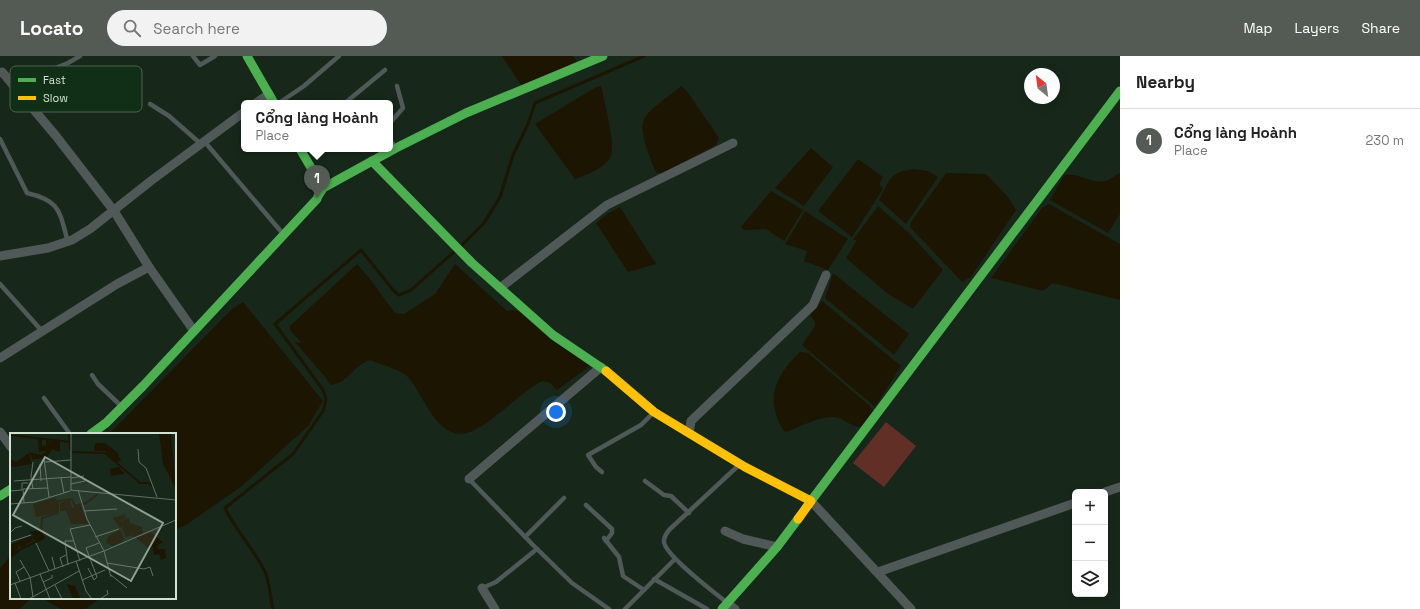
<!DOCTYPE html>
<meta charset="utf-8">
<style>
:root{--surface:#fff;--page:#f2f2f2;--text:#222;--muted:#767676;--line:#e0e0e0;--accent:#545b55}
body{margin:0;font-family:"Space Grotesk",sans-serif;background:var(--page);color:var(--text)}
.controls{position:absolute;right:12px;bottom:12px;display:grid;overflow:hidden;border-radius:6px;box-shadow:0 2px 10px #0003}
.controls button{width:36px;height:36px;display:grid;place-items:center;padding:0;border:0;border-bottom:1px solid var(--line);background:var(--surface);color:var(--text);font:20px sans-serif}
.compass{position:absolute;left:1024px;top:12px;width:36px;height:36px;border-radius:50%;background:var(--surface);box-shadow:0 2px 10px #0003;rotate:331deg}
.you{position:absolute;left:556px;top:356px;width:14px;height:14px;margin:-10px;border:3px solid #fff;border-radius:50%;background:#1a73e8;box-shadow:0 0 0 6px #1a73e833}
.badge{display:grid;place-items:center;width:26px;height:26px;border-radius:50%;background:var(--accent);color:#fff;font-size:13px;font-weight:700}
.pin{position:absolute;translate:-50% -33px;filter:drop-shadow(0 1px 2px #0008)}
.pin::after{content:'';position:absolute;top:21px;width:14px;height:12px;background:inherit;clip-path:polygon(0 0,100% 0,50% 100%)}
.popup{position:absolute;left:241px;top:44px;width:152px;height:52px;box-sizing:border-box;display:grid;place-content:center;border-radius:6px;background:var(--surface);filter:drop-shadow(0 1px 3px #0005);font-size:13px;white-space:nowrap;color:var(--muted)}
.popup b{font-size:15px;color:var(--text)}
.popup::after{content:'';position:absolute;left:50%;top:100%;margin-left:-8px;border:8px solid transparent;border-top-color:var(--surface)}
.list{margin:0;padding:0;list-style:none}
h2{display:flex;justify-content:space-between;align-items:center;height:52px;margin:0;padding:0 16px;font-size:17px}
h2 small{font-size:13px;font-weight:400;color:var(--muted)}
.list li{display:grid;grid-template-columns:26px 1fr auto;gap:12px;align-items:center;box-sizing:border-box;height:64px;padding:0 16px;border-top:1px solid var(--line)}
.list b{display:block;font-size:15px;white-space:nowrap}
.list p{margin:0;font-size:13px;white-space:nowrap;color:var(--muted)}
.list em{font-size:13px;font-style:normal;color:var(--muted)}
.icon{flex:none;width:22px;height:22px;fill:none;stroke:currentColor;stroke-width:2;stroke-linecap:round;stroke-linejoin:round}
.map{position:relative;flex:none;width:1120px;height:553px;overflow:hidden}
header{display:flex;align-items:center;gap:24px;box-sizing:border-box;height:56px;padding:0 20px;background:var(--accent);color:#fff}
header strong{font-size:19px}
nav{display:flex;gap:22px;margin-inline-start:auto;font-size:14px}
.search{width:280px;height:36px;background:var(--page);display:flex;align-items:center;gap:10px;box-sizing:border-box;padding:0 14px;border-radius:22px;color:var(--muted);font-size:15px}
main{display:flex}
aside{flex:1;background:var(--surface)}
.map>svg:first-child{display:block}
</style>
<header>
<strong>Locato</strong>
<div class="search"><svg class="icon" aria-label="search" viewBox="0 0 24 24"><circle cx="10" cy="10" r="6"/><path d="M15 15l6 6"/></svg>Search here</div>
<nav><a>Map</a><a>Layers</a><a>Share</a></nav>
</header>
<main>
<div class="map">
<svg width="1120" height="553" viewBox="0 0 1120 553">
<rect width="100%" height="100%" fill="#17281b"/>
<path fill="#622f27" d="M886,366L916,390L884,431L853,407Z"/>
<g fill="#1c1502">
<path d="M502,0H573L577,5L523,32Z"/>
<path d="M601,30C604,43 616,91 611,100C606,112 586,119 575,123L535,68L596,31Z"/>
<path d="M681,30L686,34L719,82L716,89L661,118L656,116C651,105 638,74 644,63C650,52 671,39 681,30Z"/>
<path d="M811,92L833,111L804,150L775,132Z"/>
<path d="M858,103L883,121L879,128L883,133L852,181L818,155Z"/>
<path d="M914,113L928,115L938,121L906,168L879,144C890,124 889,116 914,113Z"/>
<path d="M946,117L986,118L1008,141L1016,154L971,221L962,226L910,171L911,166Z"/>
<path d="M1120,117V158L1108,177L1050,144L1064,119C1078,116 1091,128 1106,125C1111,123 1115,119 1120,117Z"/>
<path d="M771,135L803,154L784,185L766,173L744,174L741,171Z"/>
<path d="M1049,148L1120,188V244L1053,227L1043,235L991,222L1042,152Z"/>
<path d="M878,150L908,176L943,214L913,253L888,238L846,202L857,184H853Z"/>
<path d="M620,151L656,208L628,216L596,167L606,159Z"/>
<path d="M805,155L848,183L828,214L804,205L807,195L785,188Z"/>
<path d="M357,208L369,222L395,257L404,258L435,238L455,208L507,255L512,254L518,255L590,310L557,334L550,327L542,325C518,338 493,367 470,376C439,388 423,339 409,322C400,313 382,309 370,304C354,309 347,328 330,329L326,322L295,286L302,287L290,274V270Z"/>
<path d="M833,217L909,278L894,299L825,242Z"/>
<path d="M822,245L901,310L875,351L802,289L815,270V266L810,259Z"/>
<path d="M243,246L323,345L308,370L242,430L186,469L175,474V378H109L232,253Z"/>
<path d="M800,296L808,297L870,350L873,355L861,371C849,371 844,361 832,361C816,361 801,371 786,376L783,374C780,368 776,361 775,354C769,331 784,311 800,296Z"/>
<path d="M11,499V542H31L20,553H0V512Z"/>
<path d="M45,542H100L86,553H61L45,544Z"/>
</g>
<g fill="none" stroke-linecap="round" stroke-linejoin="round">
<g stroke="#1c1502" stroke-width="3">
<path d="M461,190L484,167L500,141L513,99L528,68L535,47L644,0"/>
<path d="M273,553C270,541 270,527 265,516C254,493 236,475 225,452L293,398L323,355L326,343L323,334L275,268L361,194L393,234L399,239L411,234L455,195"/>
</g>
<g stroke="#505858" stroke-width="4.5">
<path d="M193,0L200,9L215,0"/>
<path d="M20,38L40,18L68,7L80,0"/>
<path d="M279,47L304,30L339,0"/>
<path d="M345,47L385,14"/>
<path d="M150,48L169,60L201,88"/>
<path d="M390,67L403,52L397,30"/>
<path d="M0,83L27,137C61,145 59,155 68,186"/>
<path d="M390,83L395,91"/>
<path d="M204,85L284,179"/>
<path d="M0,228L42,275"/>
<path d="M92,319L98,328L121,350"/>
<path d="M44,342L70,378"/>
<path d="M602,416L596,411L588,399L641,369L653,357"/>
<path d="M469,423L533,489L572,527L609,553"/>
<path d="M645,425L664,439L671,440L689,457"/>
<path d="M586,449L612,473V477L606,485"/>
<path d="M525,481L564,442"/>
<path d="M604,482L619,501L623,520L644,534"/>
<path d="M654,523L707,553"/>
<path d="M482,532L496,526L537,493"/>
<path d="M726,546C714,536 663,498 664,485C664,480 667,477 669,474L739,409"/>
<path d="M625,553L675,503"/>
</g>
<g stroke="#505858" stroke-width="9">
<path d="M2,16L56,80L114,155L149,211L194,275"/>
<path d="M256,47L269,38"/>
<path d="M0,200L48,192L72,184L90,173L152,124L244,56"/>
<path d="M500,232L607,149L733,87"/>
<path d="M0,302L117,228L149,211"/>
<path d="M0,376L11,391"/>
<path d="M689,377L691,365L813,249L826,219"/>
<path d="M469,423L601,311"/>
<path d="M1105,436L1120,431"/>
<path d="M811,445L911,553"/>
<path d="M725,475L743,483L777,491"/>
<path d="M878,516L1075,447"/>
<path d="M482,532L495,553"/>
<path d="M727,547L735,553"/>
</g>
<g stroke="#4caf50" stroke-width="9">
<path d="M247,0L274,47"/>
<path d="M300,93L323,132"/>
<path d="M372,105L472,207L553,279L606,315"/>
<path d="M318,140L323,132L396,92L466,57L603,0"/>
<path d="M91,378L106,367L143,330L317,143"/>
<path d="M0,440L11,433"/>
<path d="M811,445L1120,35"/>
<path d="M722,553L777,491L798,463"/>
</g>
<path stroke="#ffc107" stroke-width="9" d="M606,315L654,356L745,411L811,445L798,463"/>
</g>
<g transform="translate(10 377)">
<rect width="166" height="166" fill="#17281b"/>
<path d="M149,0H161L166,56L153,31ZM28,6H32V12H30L36,13V16V7H39V13L40,8L50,9V19L42,16L37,24L23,27L19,19L31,22L37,18L29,19ZM85,10H95L107,19L111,28L107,29L95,18H84ZM19,20L22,31L4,34L0,32V26L6,29ZM109,34L115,41L101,43L100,36ZM46,64L49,79L26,84L23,71ZM60,67L62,75L71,73L79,91H61L56,78H50V70ZM115,81L116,85L111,87L113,91L112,88L119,85L120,90L132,94L133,100L123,104L120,94L122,102L116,104L112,95L114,93L110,95L103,85ZM110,96L114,106L112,109L103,113L96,110L98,104ZM31,97L33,105L28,108L25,102L27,107H24L22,104L24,103L20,99ZM140,99L153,109L147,113L148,116H155L156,125L151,127L149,121L144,122L143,114L140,116L126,105ZM21,103L23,107L11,115L9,111L7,119L0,124V112ZM57,151L65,153L70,165L63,166Z" fill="#1c1502"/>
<path fill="none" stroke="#1c1502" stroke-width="2" d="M59,0L60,17M0,2L60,9M62,19L95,20L130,50H139L142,53M0,125L11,116L34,105L31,100L32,85L48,80V68L62,66L65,73L76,70L88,61"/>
<path fill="none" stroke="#617265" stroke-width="1" d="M61,0V57M128,16L129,29L136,35L147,64M34,26L39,64M23,29L21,44L23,56M35,29L61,27M30,31L31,48M51,45L54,60M61,45L74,43M4,48L61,44M61,51L75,48M12,57V50H18M60,57L166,67M0,58L12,57M14,70L13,56L38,55M0,71L25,69L60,58M74,78L107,76M0,100L5,95L12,93M85,104L109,96M0,109L21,102M26,110L39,138M42,124L45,136M10,127L20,144L23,164M66,128L76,158L82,166M70,128L60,96L80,92M97,130L134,136L140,134L143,143M58,132L55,108H63M53,134L50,125L56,122M78,135L84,147M30,141L40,166M101,142L117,155M101,144L94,118L166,87M72,147L95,137M84,147L87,144L76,115L89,110M10,148L6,139L14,134M33,149L42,145V142M5,150L11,166M0,152L94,118L77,86L68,57M45,152L52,166M19,166L69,138M90,166L98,161L97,157"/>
<path fill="#90a193" fill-opacity="0.15" stroke="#90a193" stroke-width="2" d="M35,24L153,90L121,148L3,82Z"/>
<rect width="166" height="166" fill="none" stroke="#d1e2d3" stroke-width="2"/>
</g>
<rect x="10" y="10" width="132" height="46" rx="6" fill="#112e17" stroke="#4b644f" stroke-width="1"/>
<rect x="18" y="22" width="18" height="4" fill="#4caf50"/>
<rect x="18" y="40" width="18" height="4" fill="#ffc107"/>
<g font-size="11" fill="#d1e2d3">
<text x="43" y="28">Fast</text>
<text x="43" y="46">Slow</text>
</g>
</svg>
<div class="controls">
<button>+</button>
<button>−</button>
<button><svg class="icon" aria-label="layers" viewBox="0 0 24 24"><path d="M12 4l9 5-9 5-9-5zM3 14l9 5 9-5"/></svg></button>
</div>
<svg class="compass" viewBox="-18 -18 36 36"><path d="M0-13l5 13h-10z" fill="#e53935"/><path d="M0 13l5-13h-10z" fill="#767676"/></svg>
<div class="you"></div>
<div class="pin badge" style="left:317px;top:142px">1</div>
<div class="popup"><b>Cổng làng Hoành</b>Place</div>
</div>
<aside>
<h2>Nearby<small></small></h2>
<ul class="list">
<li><span class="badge">1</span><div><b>Cổng làng Hoành</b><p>Place</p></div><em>230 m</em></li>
</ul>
</aside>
</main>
